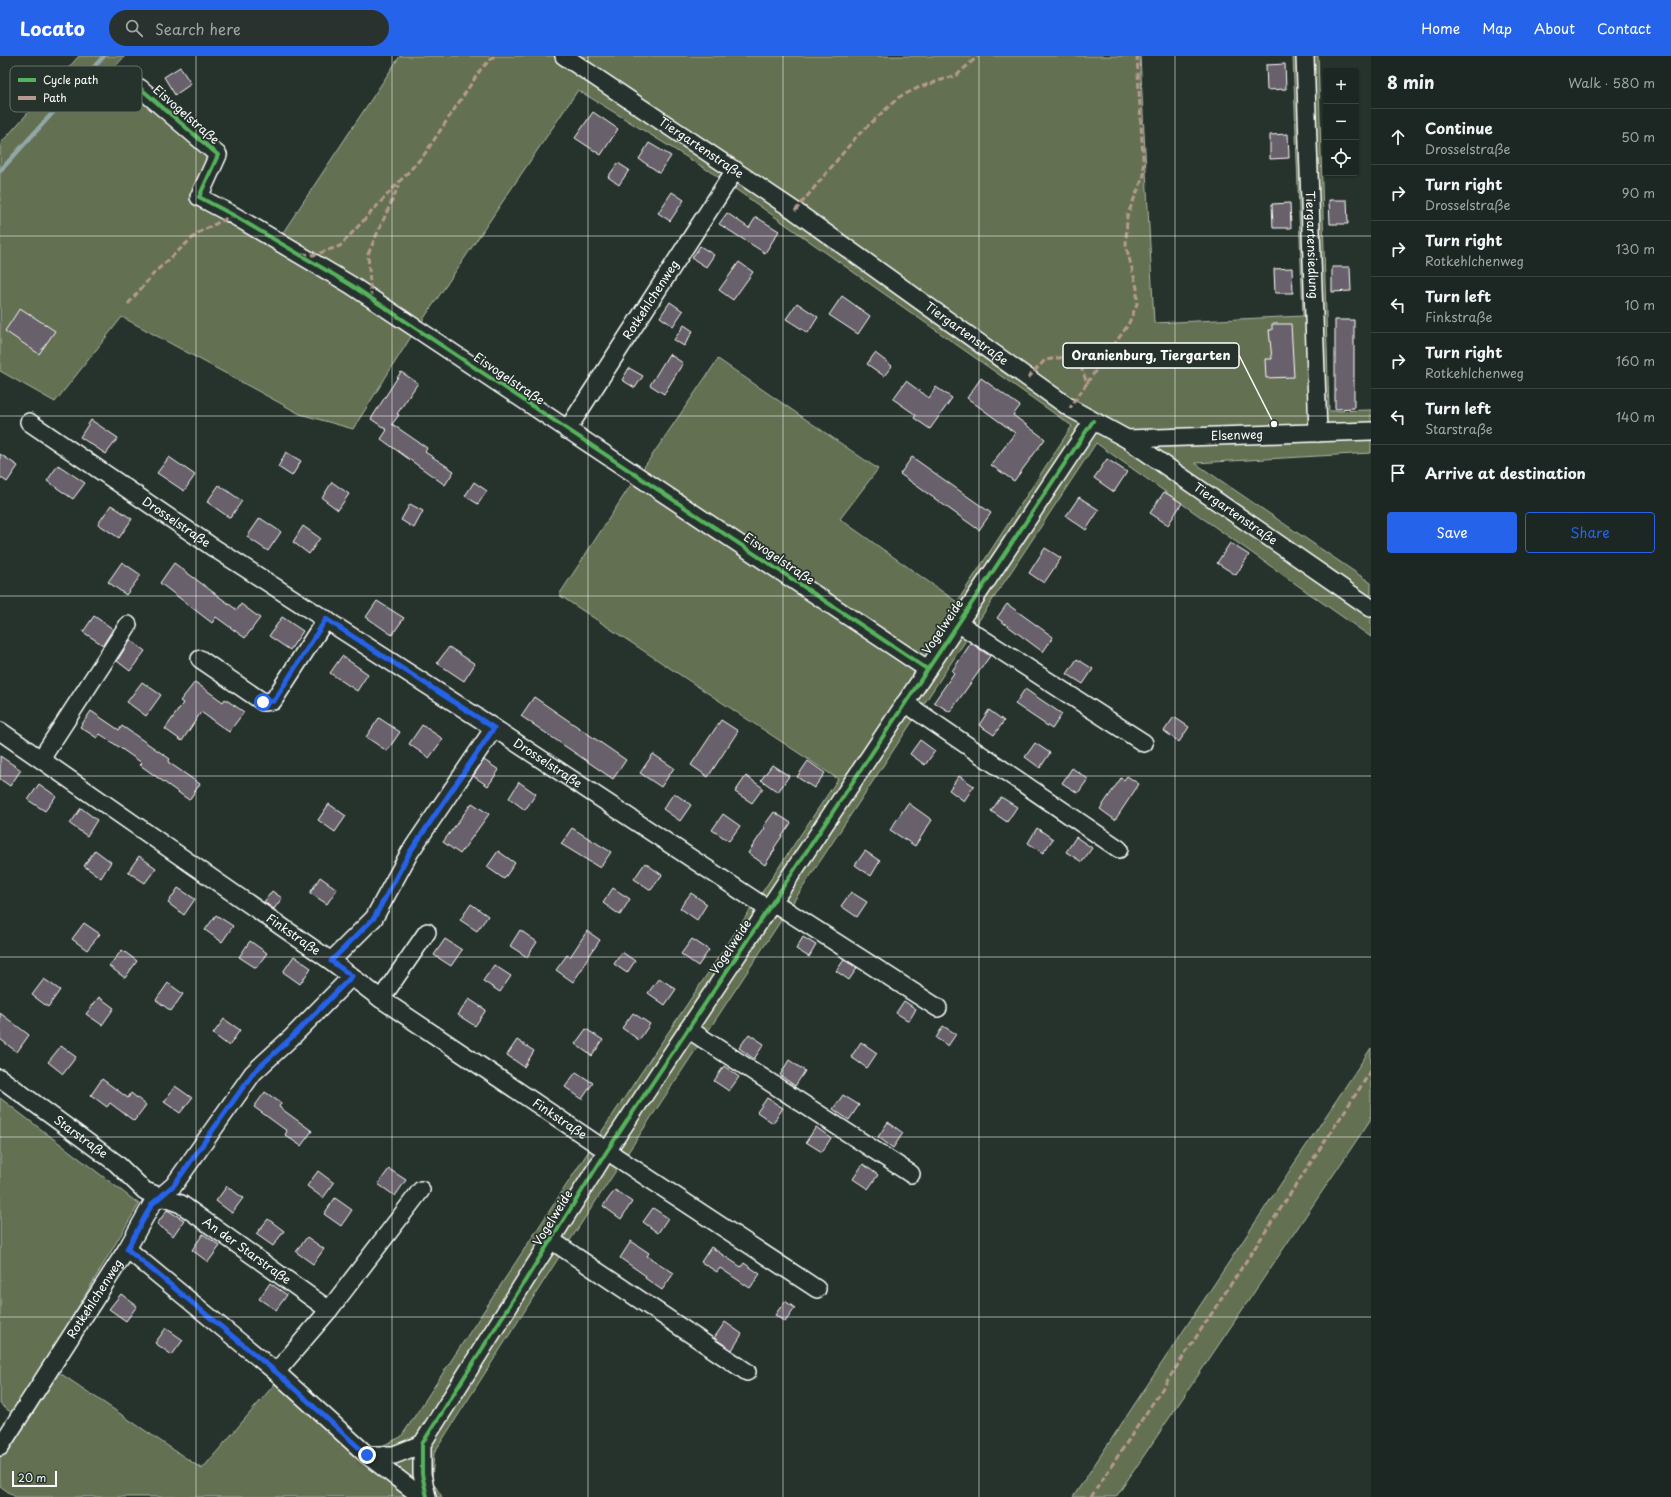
<!DOCTYPE html>
<meta charset="utf-8">
<style>
:root{--surface:#1c2622;--page:#29322f;--text:#f1f3f6;--muted:#a0a5a5;--line:#3a4340;--accent:#2563eb}
body{margin:0;font-family:"Playpen Sans",sans-serif;background:var(--page);color:var(--text)}
.controls{position:absolute;right:12px;top:12px;display:grid;overflow:hidden;border-radius:4px;box-shadow:0 1px 3px #0004}
.controls button{width:36px;height:36px;display:grid;place-items:center;padding:0;border:0;border-bottom:1px solid var(--line);background:var(--surface);color:var(--text);font:20px sans-serif}
.scale{position:absolute;left:12px;bottom:10px;width:45px;box-sizing:border-box;padding-left:4px;border:2px solid #fff;border-top:0;font-size:11px;line-height:14px;white-space:nowrap;color:#fff;-webkit-text-stroke:3px #26332d;paint-order:stroke}
.stop{position:absolute;width:12px;height:12px;margin:-9px;border:3px solid #2563eb;border-radius:50%;background:#fff}
.stop.end{background:#2563eb;border-color:#fff;box-shadow:0 1px 4px #0008}
.list{margin:0;padding:0;list-style:none}
h2{display:flex;justify-content:space-between;align-items:center;height:52px;margin:0;padding:0 16px;font-size:17px}
h2 small{font-size:13px;font-weight:400;color:var(--muted)}
.list li{display:grid;grid-template-columns:26px 1fr auto;gap:12px;align-items:center;box-sizing:border-box;height:56px;padding:0 16px;border-top:1px solid var(--line)}
.list b{display:block;font-size:15px;white-space:nowrap}
.list p{margin:0;font-size:13px;white-space:nowrap;color:var(--muted)}
.list em{font-size:13px;font-style:normal;color:var(--muted)}
.actions{display:flex;gap:8px;padding:12px 16px}
.actions a{flex:1;padding:9px 0;border:1px solid var(--accent);border-radius:4px;text-align:center;font-size:14px;color:var(--accent)}
.actions .main{background:var(--accent);color:#fff}
.icon{flex:none;width:22px;height:22px;fill:none;stroke:currentColor;stroke-width:2;stroke-linecap:round;stroke-linejoin:round}
.map{position:relative;flex:none;width:1371px;height:1441px;overflow:hidden}
header{display:flex;align-items:center;gap:24px;box-sizing:border-box;height:56px;padding:0 20px;background:var(--accent);color:#fff}
header strong{font-size:19px}
nav{display:flex;gap:22px;margin-inline-start:auto;font-size:14px}
.search{width:280px;height:36px;background:var(--page);display:flex;align-items:center;gap:10px;box-sizing:border-box;padding:0 14px;border-radius:22px;color:var(--muted);font-size:15px}
main{display:flex}
aside{flex:1;background:var(--surface)}
.map>svg:first-child{display:block}
</style>
<header>
<strong>Locato</strong>
<div class="search"><svg class="icon" aria-label="search" viewBox="0 0 24 24"><circle cx="10" cy="10" r="6"/><path d="M15 15l6 6"/></svg>Search here</div>
<nav><a>Home</a><a>Map</a><a>About</a><a>Contact</a></nav>
</header>
<main>
<div class="map">
<svg width="1371" height="1441" viewBox="0 0 1371 1441">
<rect width="100%" height="100%" fill="#26332d"/>
<filter id="ink" filterUnits="userSpaceOnUse"><feTurbulence type="fractalNoise" baseFrequency=".025" numOctaves="2"/><feDisplacementMap in="SourceGraphic" scale="8" xChannelSelector="R" yChannelSelector="G"/><feConvolveMatrix kernelMatrix="1 2 1 2 8 2 1 2 1" color-interpolation-filters="sRGB"/></filter>
<g filter="url(#ink)">
<g fill="#637051" stroke="#b1b8a8" fill-rule="evenodd">
<path d="M79,0H125L110,16L216,100L196,146L274,190L400,0H1140L1154,267L1303,260L1293,0H1318L1329,355L1371,354V397L1195,407L1371,527V581L1096,387L561,1198L434,1397L432,1425L442,1441H15L0,1430V1380L13,1358L0,1348V1042L139,1148L45,1307L202,1413L285,1316L371,1391L384,1389L401,1381L592,1090L838,723L559,539L634,424L414,276L353,373L300,358L122,261L55,346L0,315V88ZM578,34L714,118L1072,370L957,546L840,463L878,413L718,303L640,417L418,271Z"/>
<path d="M1371,992V1063L1116,1441H1073Z"/>
</g>
<g fill="none" stroke-linecap="round" stroke-linejoin="round">
<path stroke="#92a7a9" stroke-width="4.5" d="M0,115L104,0"/>
</g>
<g fill="#67616b" stroke="#fff">
<path d="M1285,8L1286,33L1267,34L1266,9Z"/>
<path d="M180,11L191,28L175,39L164,21Z"/>
<path d="M593,56L618,73L601,99L575,82Z"/>
<path d="M1288,78L1289,102L1270,103V79Z"/>
<path d="M649,87L671,100L660,117L639,103Z"/>
<path d="M618,107L629,114L619,129L608,121Z"/>
<path d="M672,136L684,144L670,165L658,157Z"/>
<path d="M1329,144H1347L1348,168H1330Z"/>
<path d="M1290,147L1291,172H1273L1272,148Z"/>
<path d="M727,157L749,172L756,161L779,175L765,197L719,168Z"/>
<path d="M700,190L714,199L706,211L692,202Z"/>
<path d="M739,206L753,216L733,244L719,234Z"/>
<path d="M1332,211H1350L1351,235L1332,236Z"/>
<path d="M1292,212L1293,237H1275L1274,213Z"/>
<path d="M842,240L870,260L858,278L829,259Z"/>
<path d="M670,246L683,255L673,270L660,261Z"/>
<path d="M797,247L818,261L808,277L786,263Z"/>
<path d="M20,252L55,275L39,298L5,275Z"/>
<path d="M1335,264H1354V352L1335,353Z"/>
<path d="M1272,268H1291L1294,321L1266,322L1265,303H1272L1269,274H1272Z"/>
<path d="M684,269L693,275L684,290L674,284Z"/>
<path d="M875,297L892,310L884,320L867,308Z"/>
<path d="M669,298L683,307L664,338L650,329Z"/>
<path d="M629,312L643,320L635,332L622,324Z"/>
<path d="M401,316L418,327L397,358L399,359L392,368L427,392L425,396L454,415L445,429L381,383L387,374L371,363Z"/>
<path d="M981,322L1020,350L1013,359L1045,383L1014,425L991,409L1015,377L967,342Z"/>
<path d="M906,325L929,342L936,331L952,342L930,373L914,362L916,359L893,343Z"/>
<path d="M91,364L118,382L106,398L80,381Z"/>
<path d="M286,396L301,405L292,420L278,411Z"/>
<path d="M0,398L18,410L7,426L0,421Z"/>
<path d="M169,401L195,419L184,435L157,417Z"/>
<path d="M912,401L991,457L979,474L900,418Z"/>
<path d="M1107,403L1127,416L1114,436L1094,422Z"/>
<path d="M58,409L85,427L73,443L47,425Z"/>
<path d="M332,426L349,438L338,454L322,442Z"/>
<path d="M474,426L487,435L478,448L465,440Z"/>
<path d="M219,429L242,445L230,462L207,446Z"/>
<path d="M1164,436L1182,447L1168,469L1150,457Z"/>
<path d="M1079,441L1099,454L1086,474L1066,460Z"/>
<path d="M410,448L423,455L414,472L401,464Z"/>
<path d="M111,449L132,463L119,482L98,468Z"/>
<path d="M260,462L281,476L268,495L247,481Z"/>
<path d="M303,470L320,482L309,498L293,486Z"/>
<path d="M1230,487L1249,499L1236,519L1217,507Z"/>
<path d="M1045,492L1061,502L1044,527L1029,517Z"/>
<path d="M122,506L141,519L126,539L108,526Z"/>
<path d="M174,507L237,554L241,548L260,562L245,582L216,561L212,567L160,527Z"/>
<path d="M377,545L404,562L392,579L366,561Z"/>
<path d="M1007,548L1053,581L1043,596L997,562Z"/>
<path d="M94,560L113,573L103,589L83,576Z"/>
<path d="M282,561L303,575L290,594L269,580Z"/>
<path d="M130,584L145,595L130,615L117,605Z"/>
<path d="M971,587L990,600L950,656L934,646L954,617L952,615Z"/>
<path d="M449,591L475,608L464,625L437,607Z"/>
<path d="M342,600L368,618L357,635L330,617Z"/>
<path d="M1077,603L1093,613L1083,628L1067,618Z"/>
<path d="M142,626L161,639L146,660L127,646Z"/>
<path d="M195,626L223,646L225,643L244,656L229,676L201,656L182,685L165,673L183,647L180,645Z"/>
<path d="M1025,633L1062,658L1052,673L1015,648Z"/>
<path d="M534,641L626,704L613,723L521,660Z"/>
<path d="M989,654L1004,665L994,679L979,669Z"/>
<path d="M91,655L119,674L122,670L170,703L168,706L200,728L189,744L140,709L142,707L100,678L97,682L80,671Z"/>
<path d="M1174,661L1189,671L1179,686L1164,675Z"/>
<path d="M379,662L400,676L387,695L366,681Z"/>
<path d="M721,664L738,675L708,721L691,709Z"/>
<path d="M422,669L443,683L429,702L409,688Z"/>
<path d="M920,684L935,695L925,709L910,698Z"/>
<path d="M1035,687L1050,697L1040,712L1025,701Z"/>
<path d="M653,698L674,712L661,731L640,717Z"/>
<path d="M0,700L21,714L10,730L0,723Z"/>
<path d="M484,704L499,714L488,730L473,720Z"/>
<path d="M808,705L825,717L814,732L797,721Z"/>
<path d="M772,709L789,720L778,736L761,724Z"/>
<path d="M1072,712L1088,723L1078,737L1062,727Z"/>
<path d="M746,720L763,732L752,747L735,736Z"/>
<path d="M959,720L974,730L964,745L949,734Z"/>
<path d="M1127,720L1139,728L1115,764L1100,753L1121,722L1124,724Z"/>
<path d="M519,726L536,738L525,754L509,742Z"/>
<path d="M39,728L56,740L45,755L28,744Z"/>
<path d="M674,737L691,749L680,765L663,753Z"/>
<path d="M1001,741L1017,751L1007,766L991,755Z"/>
<path d="M472,747L489,758L460,798L443,786Z"/>
<path d="M908,747L932,764L915,790L890,774Z"/>
<path d="M329,748L346,760L335,776L318,764Z"/>
<path d="M81,752L97,764L87,780L70,768Z"/>
<path d="M774,756L791,767L774,792L775,793L765,809L748,797L765,772L763,771Z"/>
<path d="M723,758L740,770L729,785L712,774Z"/>
<path d="M572,772L611,796L600,812L561,788Z"/>
<path d="M1037,772L1053,783L1043,797L1028,787Z"/>
<path d="M1076,781L1092,792L1082,806L1066,796Z"/>
<path d="M95,794L111,806L101,822L84,810Z"/>
<path d="M498,795L515,807L504,823L487,811Z"/>
<path d="M865,795L880,805L871,820L855,809Z"/>
<path d="M139,800L156,812L145,827L128,816Z"/>
<path d="M645,807L662,819L651,834L634,823Z"/>
<path d="M320,821L337,833L327,848L310,837Z"/>
<path d="M178,832L195,843L184,859L168,847Z"/>
<path d="M613,832L630,843L620,859L603,847Z"/>
<path d="M272,835L282,842L274,853L264,846Z"/>
<path d="M851,836L867,846L857,861L841,850Z"/>
<path d="M691,837L707,848L697,864L680,852Z"/>
<path d="M471,848L488,860L477,875L460,864Z"/>
<path d="M216,859L233,870L222,886L205,874Z"/>
<path d="M84,867L100,878L87,894L72,883Z"/>
<path d="M520,874L537,886L527,901L510,890Z"/>
<path d="M587,875L600,884L583,909L584,910L573,926L556,914L567,899L570,901Z"/>
<path d="M803,881L816,889L809,901L796,893Z"/>
<path d="M445,883L462,894L451,910L434,899Z"/>
<path d="M692,883L709,894L698,910L681,898Z"/>
<path d="M250,885L267,897L256,912L239,901Z"/>
<path d="M122,894L137,905L125,922L109,910Z"/>
<path d="M622,896L635,905L627,917L614,908Z"/>
<path d="M294,900L311,912L300,928L283,916Z"/>
<path d="M844,904L857,912L849,924L836,915Z"/>
<path d="M494,909L511,920L500,936L483,925Z"/>
<path d="M659,922L676,933L665,949L648,937Z"/>
<path d="M44,923L60,934L48,951L32,939Z"/>
<path d="M168,927L183,938L171,955L156,944Z"/>
<path d="M99,941L114,952L102,969L86,958Z"/>
<path d="M469,943L486,954L475,970L458,959Z"/>
<path d="M904,945L916,953L909,965L896,957Z"/>
<path d="M0,957L29,979L17,996L0,983Z"/>
<path d="M633,957L650,968L639,984L622,972Z"/>
<path d="M224,963L240,974L229,990L213,978Z"/>
<path d="M943,970L956,978L948,990L936,982Z"/>
<path d="M586,973L603,984L592,1000L575,988Z"/>
<path d="M749,978L764,988L754,1003L739,992Z"/>
<path d="M517,984L534,995L524,1011L507,999Z"/>
<path d="M861,986L877,997L867,1012L851,1001Z"/>
<path d="M61,990L76,1001L63,1018L48,1006Z"/>
<path d="M789,1004L805,1015L795,1030L780,1019Z"/>
<path d="M724,1010L739,1021L729,1035L714,1025Z"/>
<path d="M576,1016L593,1027L582,1043L565,1031Z"/>
<path d="M102,1023L128,1042L131,1037L146,1049L134,1065L110,1047L107,1051L91,1039Z"/>
<path d="M175,1030L192,1042L180,1057L164,1046Z"/>
<path d="M265,1036L281,1047L279,1051L312,1075L301,1090L285,1079L287,1075L254,1051Z"/>
<path d="M843,1039L859,1049L849,1064L833,1053Z"/>
<path d="M767,1042L783,1052L773,1067L757,1056Z"/>
<path d="M888,1066L903,1077L893,1092L878,1081Z"/>
<path d="M816,1071L831,1082L822,1096L806,1086Z"/>
<path d="M863,1108L878,1119L868,1133L853,1123Z"/>
<path d="M389,1113L406,1124L395,1140L378,1128Z"/>
<path d="M318,1115L334,1127L323,1142L307,1130Z"/>
<path d="M227,1130L243,1142L232,1157L216,1145Z"/>
<path d="M615,1134L632,1146L621,1163L603,1150Z"/>
<path d="M335,1142L352,1154L341,1170L324,1158Z"/>
<path d="M653,1152L668,1162L658,1177L643,1166Z"/>
<path d="M167,1154L184,1164L173,1180L157,1168Z"/>
<path d="M268,1163L284,1175L273,1190L256,1178Z"/>
<path d="M203,1178L220,1190L208,1206L192,1194Z"/>
<path d="M307,1181L324,1193L313,1208L296,1196Z"/>
<path d="M631,1185L649,1197L647,1200L674,1217L662,1234L645,1222L646,1220L620,1202Z"/>
<path d="M711,1191L741,1211L744,1207L760,1218L750,1232L720,1212L717,1216L701,1206Z"/>
<path d="M270,1227L287,1239L276,1254L259,1243Z"/>
<path d="M121,1238L137,1250L126,1265L109,1253Z"/>
<path d="M785,1245L795,1252L785,1266L775,1259Z"/>
<path d="M725,1266L742,1278L732,1294L714,1282Z"/>
<path d="M166,1272L183,1284L172,1299L155,1287Z"/>
</g>
<g fill="none" stroke-linecap="round" stroke-linejoin="round">
<defs>
<g id="minor">
<path id="s1" d="M564,0L795,155L1070,352L1127,383L1371,552"/>
<path id="s2" d="M1305,0L1318,377"/>
<path d="M140,32L218,99L199,141L233,159L351,229L927,613"/>
<path id="s3" d="M29,366L211,490L494,672L768,853"/>
<path id="s4" d="M567,374L735,114"/>
<path id="s5" d="M1127,383L1371,375"/>
<path d="M958,567L1144,687"/>
<path d="M200,603L263,646L273,645L326,563"/>
<path d="M905,647L1119,793"/>
<path id="s6" d="M0,675L331,905L381,943L607,1095L817,1233"/>
<path d="M41,703L128,569"/>
<path d="M773,846L938,952"/>
<path d="M331,905L374,862L410,796L494,672"/>
<path d="M381,943L427,876"/>
<path d="M688,973L911,1118"/>
<path id="s7" d="M0,1022L116,1107L145,1135L181,1148L329,1254"/>
<path d="M551,1184L747,1316"/>
<path d="M127,1193L276,1316L367,1399L422,1441"/>
<path d="M276,1316L329,1254L421,1134"/>
<path id="s8" d="M0,1391L127,1193L152,1148L174,1129L253,1017L292,981L352,920"/>
<path d="M367,1399H394L422,1388"/>
<path d="M427,1441L422,1418V1388L607,1095L1093,365"/>
</g>
</defs>
<use href="#minor" stroke="#fff" stroke-width="20"/>
<use href="#minor" stroke="#26332d" stroke-width="17"/>
<g stroke="#b69a8f" stroke-width="3" stroke-dasharray="6 3" stroke-linecap="butt">
<path d="M795,155L857,80L899,41L920,31L957,19L978,0"/>
<path d="M302,198L314,199L340,190L424,99L481,13L494,0"/>
<path d="M371,243L368,198L399,129"/>
<path d="M128,248L155,216L198,177L233,159"/>
<path d="M1028,322L1045,304L1065,301L1081,311L1087,327L1070,352"/>
<path d="M1087,327L1128,269L1137,248V232L1126,190L1127,160L1144,119L1137,0"/>
<path d="M1091,1441L1371,1015"/>
</g>
<defs>
<g id="cycleway">
<path d="M140,32L218,99L199,141L233,159L351,229L927,613"/>
<path d="M427,1441L422,1418V1388L607,1095L1093,365"/>
</g>
</defs>
<use href="#cycleway" stroke="#26332d" stroke-width="6"/>
<use href="#cycleway" stroke="#56b35d" stroke-width="4"/>
</g>
</g>
<g fill="none" stroke-linecap="round" stroke-linejoin="round" filter="url(#ink)">
<path stroke="#2563eb" stroke-width="5" d="M263,646L274,645L326,563L494,672L410,796L374,862L331,905L352,920L292,981L253,1017L174,1129L152,1148L127,1193L276,1316L367,1399"/>
</g>
<path fill="none" stroke="#fff" stroke-width="1" stroke-opacity="0.55" d="M196,0V1441M392,0V1441M588,0V1441M783,0V1441M979,0V1441M1175,0V1441M0,180H1371M0,360H1371M0,540H1371M0,720H1371M0,901H1371M0,1081H1371M0,1261H1371"/>
<g text-anchor="middle" stroke-width="3.5" stroke-linejoin="round" paint-order="stroke">
<g font-size="12" fill="#fff" stroke="#26332d">
<text transform="translate(186 59) rotate(41)" y="4">Eisvogelstraße</text>
<text dy="4" stroke="none"><textPath href="#s1" startOffset="165">Tiergartenstraße</textPath></text>
<text dy="4" stroke="none"><textPath href="#s2" startOffset="189">Tiergartensiedlung</textPath></text>
<text dy="4" stroke="none"><textPath href="#s4" startOffset="155">Rotkehlchenweg</textPath></text>
<text dy="4" stroke="none"><textPath href="#s1" startOffset="489">Tiergartenstraße</textPath></text>
<text transform="translate(509 323) rotate(34)" y="4">Eisvogelstraße</text>
<text dy="4" stroke="none"><textPath href="#s5" startOffset="110">Elsenweg</textPath></text>
<text dy="4" stroke="none"><textPath href="#s1" startOffset="813">Tiergartenstraße</textPath></text>
<text dy="4" stroke="none"><textPath href="#s3" startOffset="178">Drosselstraße</textPath></text>
<text transform="translate(779 503) rotate(34)" y="4">Eisvogelstraße</text>
<text transform="translate(943 571) rotate(-56)" y="4">Vogelweide</text>
<text dy="4" stroke="none"><textPath href="#s3" startOffset="621">Drosselstraße</textPath></text>
<text dy="4" stroke="none"><textPath href="#s6" startOffset="357">Finkstraße</textPath></text>
<text transform="translate(731 891) rotate(-56)" y="4">Vogelweide</text>
<text dy="4" stroke="none"><textPath href="#s6" startOffset="681">Finkstraße</textPath></text>
<text dy="4" stroke="none"><textPath href="#s7" startOffset="100">Starstraße</textPath></text>
<text transform="translate(553 1162) rotate(-58)" y="4">Vogelweide</text>
<text dy="4" stroke="none"><textPath href="#s7" startOffset="303">An der Starstraße</textPath></text>
<text dy="4" stroke="none"><textPath href="#s8" startOffset="176">Rotkehlchenweg</textPath></text>
</g>
</g>
<rect x="10" y="10" width="132" height="46" rx="6" fill="#26332d" stroke="#67706c" stroke-width="1"/>
<rect x="18" y="22" width="18" height="4" fill="#56b35d"/>
<rect x="18" y="40" width="18" height="4" fill="#b69a8f"/>
<g font-size="11" fill="#fff">
<text x="43" y="28">Cycle path</text>
<text x="43" y="46">Path</text>
</g>
<path fill="none" stroke="#fff" stroke-width="1.5" d="M1274 368L1239 299"/>
<circle fill="#fff" stroke="#26332d" stroke-width="1.5" cx="1274" cy="368" r="4"/>
<rect fill="#26332d" stroke="#fff" stroke-width="1.5" x="1063" y="287" width="176" height="25" rx="4"/>
<g font-size="13" text-anchor="middle" font-weight="bold" fill="#fff">
<text x="1151" y="304">Oranienburg, Tiergarten</text>
</g>
</svg>
<div class="controls">
<button>+</button>
<button>−</button>
<button><svg class="icon" aria-label="locate" viewBox="0 0 24 24"><circle cx="12" cy="12" r="6"/><path d="M12 2v4M12 18v4M2 12h4M18 12h4"/></svg></button>
</div>
<div class="scale">20 m</div>
<div class="stop" style="left:263px;top:646px"></div>
<div class="stop end" style="left:367px;top:1399px"></div>
</div>
<aside>
<h2>8 min<small>Walk · 580 m</small></h2>
<ul class="list">
<li><svg class="icon" aria-label="ahead" viewBox="0 0 24 24"><path d="M12 20V5M6 11l6-6 6 6"/></svg><div><b>Continue</b><p>Drosselstraße</p></div><em>50 m</em></li>
<li><svg class="icon" aria-label="right" viewBox="0 0 24 24"><path d="M7 20v-9h11M14 6l5 5-5 5"/></svg><div><b>Turn right</b><p>Drosselstraße</p></div><em>90 m</em></li>
<li><svg class="icon" aria-label="right" viewBox="0 0 24 24"><path d="M7 20v-9h11M14 6l5 5-5 5"/></svg><div><b>Turn right</b><p>Rotkehlchenweg</p></div><em>130 m</em></li>
<li><svg class="icon" aria-label="left" viewBox="0 0 24 24"><path d="M17 20v-9H6M10 6l-5 5 5 5"/></svg><div><b>Turn left</b><p>Finkstraße</p></div><em>10 m</em></li>
<li><svg class="icon" aria-label="right" viewBox="0 0 24 24"><path d="M7 20v-9h11M14 6l5 5-5 5"/></svg><div><b>Turn right</b><p>Rotkehlchenweg</p></div><em>160 m</em></li>
<li><svg class="icon" aria-label="left" viewBox="0 0 24 24"><path d="M17 20v-9H6M10 6l-5 5 5 5"/></svg><div><b>Turn left</b><p>Starstraße</p></div><em>140 m</em></li>
<li><svg class="icon" aria-label="arrive" viewBox="0 0 24 24"><path d="M6 21V4h12l-3 4 3 4H6"/></svg><div><b>Arrive at destination</b></div></li>
</ul>
<div class="actions"><a class="main">Save</a><a>Share</a></div>
</aside>
</main>
